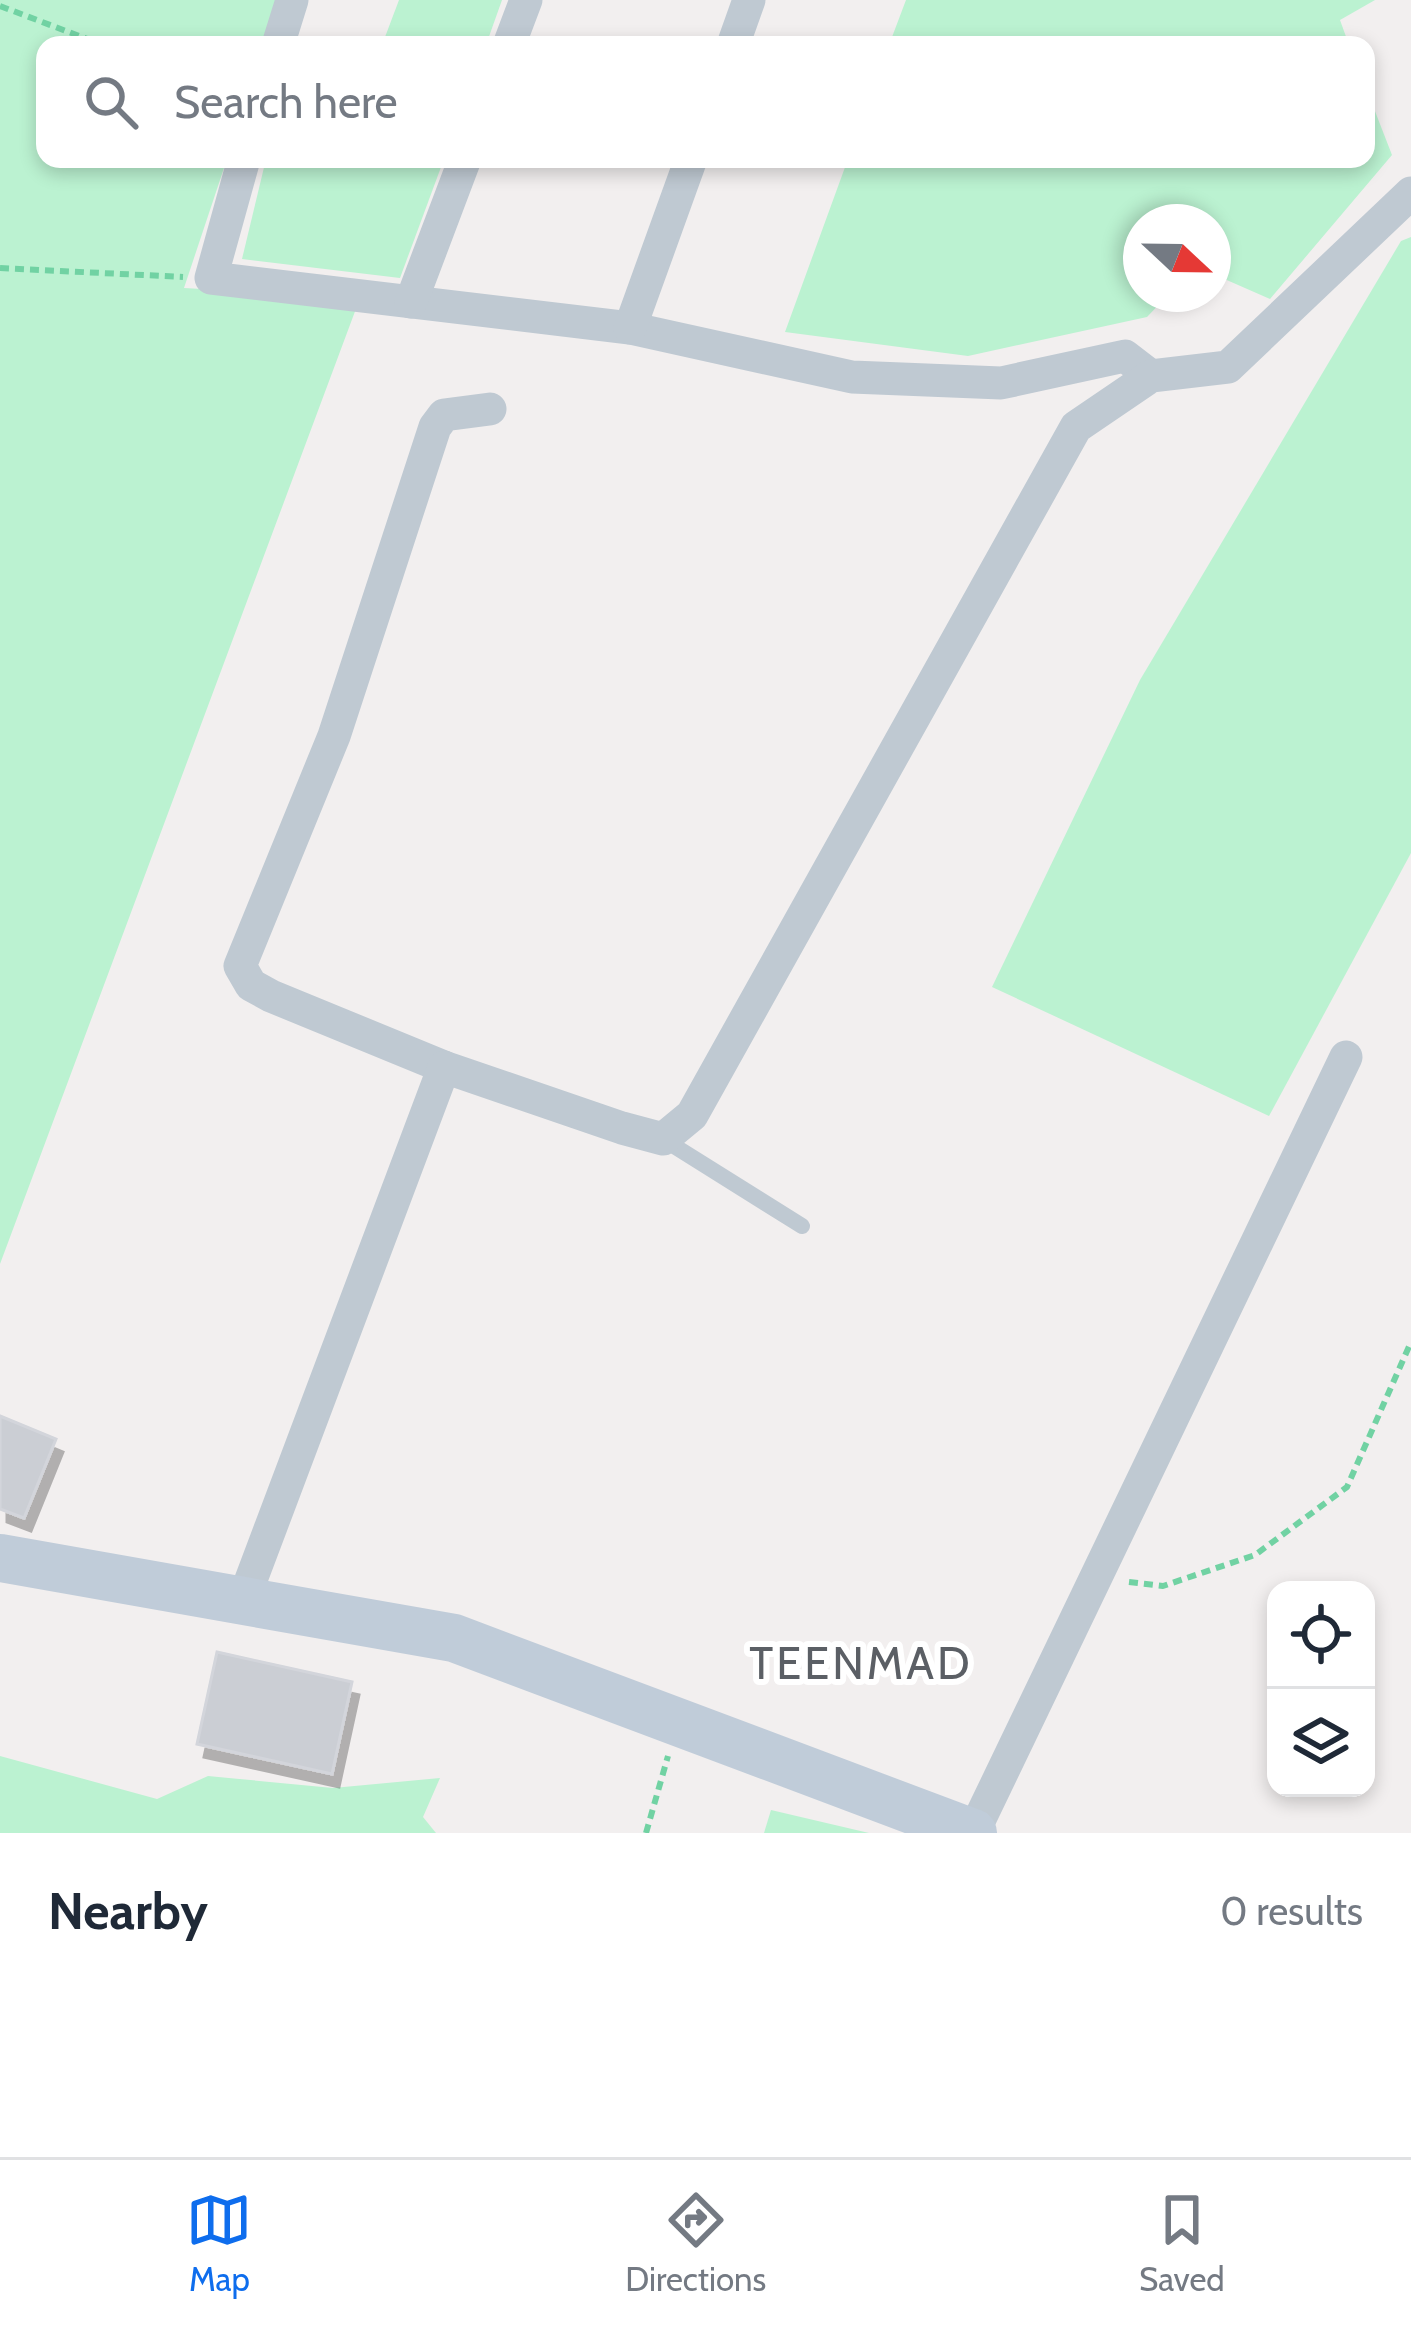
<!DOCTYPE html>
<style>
:root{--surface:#fff;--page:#f6f6f7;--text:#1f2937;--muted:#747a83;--line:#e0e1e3;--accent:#0e6ded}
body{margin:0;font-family:Cabin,sans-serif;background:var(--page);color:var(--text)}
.controls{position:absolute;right:36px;bottom:36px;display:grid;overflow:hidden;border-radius:24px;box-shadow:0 6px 18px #0003}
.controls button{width:108px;height:108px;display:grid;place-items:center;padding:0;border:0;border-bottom:3px solid var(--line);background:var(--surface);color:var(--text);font:60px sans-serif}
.compass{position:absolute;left:1123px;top:204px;width:108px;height:108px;border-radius:50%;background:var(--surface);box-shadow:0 6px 18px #0003;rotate:112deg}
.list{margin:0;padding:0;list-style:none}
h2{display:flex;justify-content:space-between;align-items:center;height:156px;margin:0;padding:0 48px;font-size:51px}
h2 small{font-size:39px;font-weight:400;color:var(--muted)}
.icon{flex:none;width:66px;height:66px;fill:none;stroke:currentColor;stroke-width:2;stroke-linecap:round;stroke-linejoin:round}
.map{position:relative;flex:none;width:1411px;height:1833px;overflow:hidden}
.search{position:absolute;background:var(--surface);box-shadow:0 6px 18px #0003;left:36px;right:36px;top:36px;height:132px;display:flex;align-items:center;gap:30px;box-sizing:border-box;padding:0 42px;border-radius:24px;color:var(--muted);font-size:45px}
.sheet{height:324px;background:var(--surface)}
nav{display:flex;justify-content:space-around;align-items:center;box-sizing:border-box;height:168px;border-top:3px solid var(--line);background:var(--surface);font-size:33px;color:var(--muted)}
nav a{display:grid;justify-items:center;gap:6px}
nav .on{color:var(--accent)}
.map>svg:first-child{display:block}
</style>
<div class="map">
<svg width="1411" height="1833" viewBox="0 0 1411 1833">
<defs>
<filter id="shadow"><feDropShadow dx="7" dy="13" stdDeviation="0" flood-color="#0004"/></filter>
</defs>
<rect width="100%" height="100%" fill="#f2efef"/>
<g fill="#bbf2d1">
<path d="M0,0H280L265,45H45V159H227L184,288L360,298L0,1264Z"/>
<path d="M399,0H502L486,45H382Z"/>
<path d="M906,0H1375L1340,20L1349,45H889Z"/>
<path d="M1366,88L1392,155L1270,299L1213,274V222H1141V294H1169L1147,317L968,356L785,332L848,159H1366Z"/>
<path d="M266,159H444L400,278L242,259Z"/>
<path d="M1411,237V853L1269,1116L992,987L1140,680L1401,241Z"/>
<path d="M0,1756L157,1799L208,1776L333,1788L440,1778L423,1817L436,1833H0Z"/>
<path d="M771,1810L869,1833H764Z"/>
</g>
<g fill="#cbced4" stroke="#d3d5db" stroke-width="3" filter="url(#shadow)">
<path d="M0,1416L56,1439L24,1518L0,1509Z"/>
<path d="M217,1652L352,1682L332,1774L197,1744Z"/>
</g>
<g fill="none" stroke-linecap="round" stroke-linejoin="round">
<g stroke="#71d2a3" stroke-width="6" stroke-dasharray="9 6" stroke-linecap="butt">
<path d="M0,6L103,45"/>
<path d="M0,268L183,277"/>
<path d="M1129,1582L1163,1586L1255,1555L1347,1487L1411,1342"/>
<path d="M646,1833L668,1756"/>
</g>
<path stroke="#bfc9d2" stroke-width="16" d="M663,1139L802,1226"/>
<g stroke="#bfc9d2" stroke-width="33">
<path d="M278,45L292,0"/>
<path d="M509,45L526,0"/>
<path d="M733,45L749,0"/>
<path d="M244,159L211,278L630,328L852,377L1001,383L1125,356L1151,376"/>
<path d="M411,302L465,159"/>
<path d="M630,328L691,159"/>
<path d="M444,1067L271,996L251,985L240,966L334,736L435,427L444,415L490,409"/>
<path d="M243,1601L444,1067L622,1128L663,1139L692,1115L1076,427L1151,376L1228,367L1411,193"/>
<path d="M973,1833L1346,1057"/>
</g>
<path stroke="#c0ccd9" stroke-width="48" d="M0,1558L454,1638L973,1833"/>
</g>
<g text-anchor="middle" stroke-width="12" stroke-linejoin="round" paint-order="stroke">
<g font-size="45" letter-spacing="3" fill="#5b5f65" stroke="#fff">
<text x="861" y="1679">TEENMAD</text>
</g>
</g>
</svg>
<div class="controls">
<button><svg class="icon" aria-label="locate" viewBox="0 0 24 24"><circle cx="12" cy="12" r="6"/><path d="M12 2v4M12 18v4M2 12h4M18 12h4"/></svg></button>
<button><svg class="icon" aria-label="layers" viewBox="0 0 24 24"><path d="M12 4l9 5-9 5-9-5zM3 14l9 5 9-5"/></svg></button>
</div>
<svg class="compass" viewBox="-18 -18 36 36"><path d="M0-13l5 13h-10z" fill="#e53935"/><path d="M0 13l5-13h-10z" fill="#747a83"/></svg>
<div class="search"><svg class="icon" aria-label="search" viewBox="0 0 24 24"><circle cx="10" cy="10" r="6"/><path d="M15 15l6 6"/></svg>Search here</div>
</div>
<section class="sheet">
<h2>Nearby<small>0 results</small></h2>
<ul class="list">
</ul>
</section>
<nav>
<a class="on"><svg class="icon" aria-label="map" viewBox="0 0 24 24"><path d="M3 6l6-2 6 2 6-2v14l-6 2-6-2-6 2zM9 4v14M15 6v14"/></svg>Map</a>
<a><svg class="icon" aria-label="directions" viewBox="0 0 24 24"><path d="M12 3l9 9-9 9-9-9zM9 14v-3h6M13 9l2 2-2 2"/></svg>Directions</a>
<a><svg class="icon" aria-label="saved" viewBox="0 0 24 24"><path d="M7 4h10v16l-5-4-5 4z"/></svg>Saved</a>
</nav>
